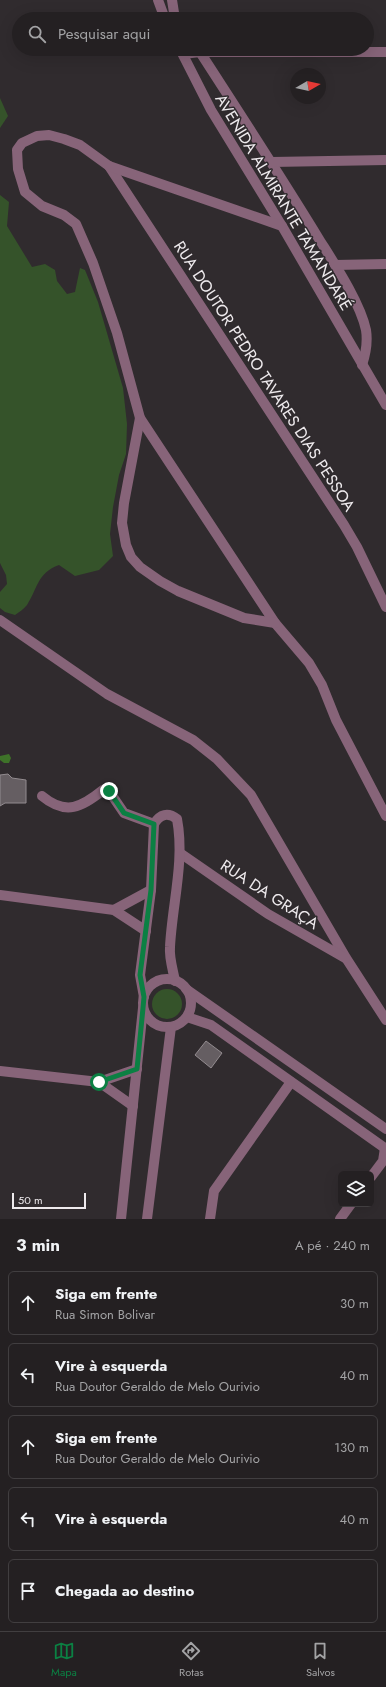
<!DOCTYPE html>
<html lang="pt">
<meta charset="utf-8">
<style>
:root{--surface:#242022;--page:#2c282a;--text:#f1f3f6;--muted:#a3a3a5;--line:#413e40;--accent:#0b8043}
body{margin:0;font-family:Jost,sans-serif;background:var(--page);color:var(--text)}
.controls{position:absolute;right:12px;bottom:12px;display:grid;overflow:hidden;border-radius:6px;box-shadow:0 4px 16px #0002}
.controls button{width:36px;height:36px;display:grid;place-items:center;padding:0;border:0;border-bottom:1px solid var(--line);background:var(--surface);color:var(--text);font:20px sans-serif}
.compass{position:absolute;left:290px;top:68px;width:36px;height:36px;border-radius:50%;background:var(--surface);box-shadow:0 4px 16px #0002;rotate:81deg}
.scale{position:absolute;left:12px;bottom:10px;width:74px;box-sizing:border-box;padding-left:4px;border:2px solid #eeeaed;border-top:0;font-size:11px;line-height:14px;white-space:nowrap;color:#eeeaed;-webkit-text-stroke:3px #302b2e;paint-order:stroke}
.stop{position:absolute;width:12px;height:12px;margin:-9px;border:3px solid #0b8043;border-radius:50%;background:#fff}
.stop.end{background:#0b8043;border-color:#fff;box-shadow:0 1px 4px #0008}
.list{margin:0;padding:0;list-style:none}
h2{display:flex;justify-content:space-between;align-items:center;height:52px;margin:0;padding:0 16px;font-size:17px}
h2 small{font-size:13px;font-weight:400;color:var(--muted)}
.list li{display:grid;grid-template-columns:26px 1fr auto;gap:12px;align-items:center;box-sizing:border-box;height:64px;margin:0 8px 8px;padding:0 8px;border:1px solid var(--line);border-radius:6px}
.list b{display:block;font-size:15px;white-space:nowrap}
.list p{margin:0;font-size:13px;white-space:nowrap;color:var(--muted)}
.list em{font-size:13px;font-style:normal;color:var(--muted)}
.icon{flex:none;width:22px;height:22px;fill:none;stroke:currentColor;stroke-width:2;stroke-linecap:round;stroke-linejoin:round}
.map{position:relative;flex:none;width:386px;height:1219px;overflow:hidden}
.search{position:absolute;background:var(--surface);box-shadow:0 4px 16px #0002;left:12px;right:12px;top:12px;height:44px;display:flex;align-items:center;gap:10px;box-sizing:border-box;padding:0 14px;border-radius:22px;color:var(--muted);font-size:15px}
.sheet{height:412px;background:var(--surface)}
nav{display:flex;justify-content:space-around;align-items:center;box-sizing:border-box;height:56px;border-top:1px solid var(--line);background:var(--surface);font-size:11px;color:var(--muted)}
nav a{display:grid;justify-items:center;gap:2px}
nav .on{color:var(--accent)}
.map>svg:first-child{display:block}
</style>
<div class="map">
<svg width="386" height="1219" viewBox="0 0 386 1219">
<rect width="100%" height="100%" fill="#302b2e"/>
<g fill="#35532a">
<path d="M0,98L8,116L0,128Z"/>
<path d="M0,195L9,202L7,226L32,267L45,264L55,270L57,281L67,294L75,292L80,268L85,270L98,302L123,388L127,424L126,454L119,475L113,507L110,534L113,556L99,570L75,576L59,565C37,573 38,588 27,605C24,609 19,612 15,615L5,612L0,608V592L7,584L6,575L0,563Z"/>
<circle cx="167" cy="1004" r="15"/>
</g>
<path fill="#3e7229" d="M9,754L11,758L9,763H4L0,760V756Z"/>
<g fill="#655e62" stroke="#928b8f">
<path d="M8,774L12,778L26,780V803H5L0,806V775Z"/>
<path d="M206,1041L222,1053L211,1068L195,1055Z"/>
</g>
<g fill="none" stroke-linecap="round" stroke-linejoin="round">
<g stroke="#876479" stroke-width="10">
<path d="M158,0L165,19"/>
<path d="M172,0L175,19"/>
<path d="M180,49L211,110L282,226L386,405"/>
<path d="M200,52C240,114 280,175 319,239C334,263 360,302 366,330C368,343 366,353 362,365"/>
<path d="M183,54L200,52H386"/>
<path d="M272,162L386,160"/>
<path d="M109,166L344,525L357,547L386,607"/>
<path d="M282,226L109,166L80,145L64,139L49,135L37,136L22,143L17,150L18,169L25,192L42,206L64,215L76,224L93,263L117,333L140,418L275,623L309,663L322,685L336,720L386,816"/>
<path d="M335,265L386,264"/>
<path d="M140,418L124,503L122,523L126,545L131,557L140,567L160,581L178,591L244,618L275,623"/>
<path d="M0,620L107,694L193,740L217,759L251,795L346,958L386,1020"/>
<path d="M42,796C66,816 82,807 103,790L106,789L109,791L124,813L154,824"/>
<path d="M180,853L268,914L345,958"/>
<path d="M0,895L114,910L146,931"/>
<path d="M114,910L151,890"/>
<circle cx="167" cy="1003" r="24"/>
<path d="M186,989L386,1129"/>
<path d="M144,997L140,975L151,890L154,824C160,814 168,812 177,819C185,861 172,905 170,947C169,958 173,970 175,981"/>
<path d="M187,1017L211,1025L386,1149"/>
<path d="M0,1071L99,1082L137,1069"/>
<path d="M99,1082L133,1106"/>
<path d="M371,1177L383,1161L385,1148"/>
<path d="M121,1219L143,1008"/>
<path d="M147,1219L171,1027"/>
<path d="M210,1219L214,1191L291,1082"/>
<path d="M340,1219L351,1204"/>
</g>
</g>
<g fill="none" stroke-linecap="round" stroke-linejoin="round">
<path stroke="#0b8043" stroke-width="5" d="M99,1082L137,1069L143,1008L144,997L140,975L151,890L154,824L124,813L109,791"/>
</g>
<g text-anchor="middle" stroke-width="3" stroke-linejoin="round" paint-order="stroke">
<g font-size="16" fill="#eeeaed" stroke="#302b2e">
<text transform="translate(284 202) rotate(59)" y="6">AVENIDA ALMIRANTE TAMANDARÉ</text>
<text transform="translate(265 376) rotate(57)" y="6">RUA DOUTOR PEDRO TAVARES DIAS PESSOA</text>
<text transform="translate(270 894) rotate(33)" y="6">RUA DA GRAÇA</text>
</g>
</g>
</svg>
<div class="controls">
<button><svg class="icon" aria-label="layers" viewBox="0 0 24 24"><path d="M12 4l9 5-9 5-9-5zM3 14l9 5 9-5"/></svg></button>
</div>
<svg class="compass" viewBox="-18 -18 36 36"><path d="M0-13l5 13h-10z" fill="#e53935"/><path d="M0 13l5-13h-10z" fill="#a3a3a5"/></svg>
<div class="scale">50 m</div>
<div class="stop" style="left:99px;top:1082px"></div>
<div class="stop end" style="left:109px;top:791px"></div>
<div class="search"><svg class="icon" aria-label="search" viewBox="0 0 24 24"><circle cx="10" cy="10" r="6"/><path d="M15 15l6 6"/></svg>Pesquisar aqui</div>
</div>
<section class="sheet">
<h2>3 min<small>A pé · 240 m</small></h2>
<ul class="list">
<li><svg class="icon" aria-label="ahead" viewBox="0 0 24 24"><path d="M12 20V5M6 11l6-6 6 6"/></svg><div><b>Siga em frente</b><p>Rua Simon Bolivar</p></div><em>30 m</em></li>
<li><svg class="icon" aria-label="left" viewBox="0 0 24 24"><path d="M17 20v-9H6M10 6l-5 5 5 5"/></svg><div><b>Vire à esquerda</b><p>Rua Doutor Geraldo de Melo Ourivio</p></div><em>40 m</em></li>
<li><svg class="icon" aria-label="ahead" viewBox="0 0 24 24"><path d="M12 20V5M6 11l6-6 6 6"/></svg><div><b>Siga em frente</b><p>Rua Doutor Geraldo de Melo Ourivio</p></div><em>130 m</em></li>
<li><svg class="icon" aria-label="left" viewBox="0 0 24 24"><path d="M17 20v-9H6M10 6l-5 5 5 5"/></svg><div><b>Vire à esquerda</b></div><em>40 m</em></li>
<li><svg class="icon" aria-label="arrive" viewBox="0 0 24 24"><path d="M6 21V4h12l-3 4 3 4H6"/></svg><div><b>Chegada ao destino</b></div></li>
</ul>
</section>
<nav>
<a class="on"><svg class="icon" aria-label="map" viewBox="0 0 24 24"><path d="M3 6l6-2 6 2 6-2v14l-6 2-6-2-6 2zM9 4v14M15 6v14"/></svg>Mapa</a>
<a><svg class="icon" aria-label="directions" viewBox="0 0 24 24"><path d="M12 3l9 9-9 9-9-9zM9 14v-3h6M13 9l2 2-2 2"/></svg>Rotas</a>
<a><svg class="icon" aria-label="saved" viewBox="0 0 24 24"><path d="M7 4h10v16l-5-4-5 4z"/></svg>Salvos</a>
</nav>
